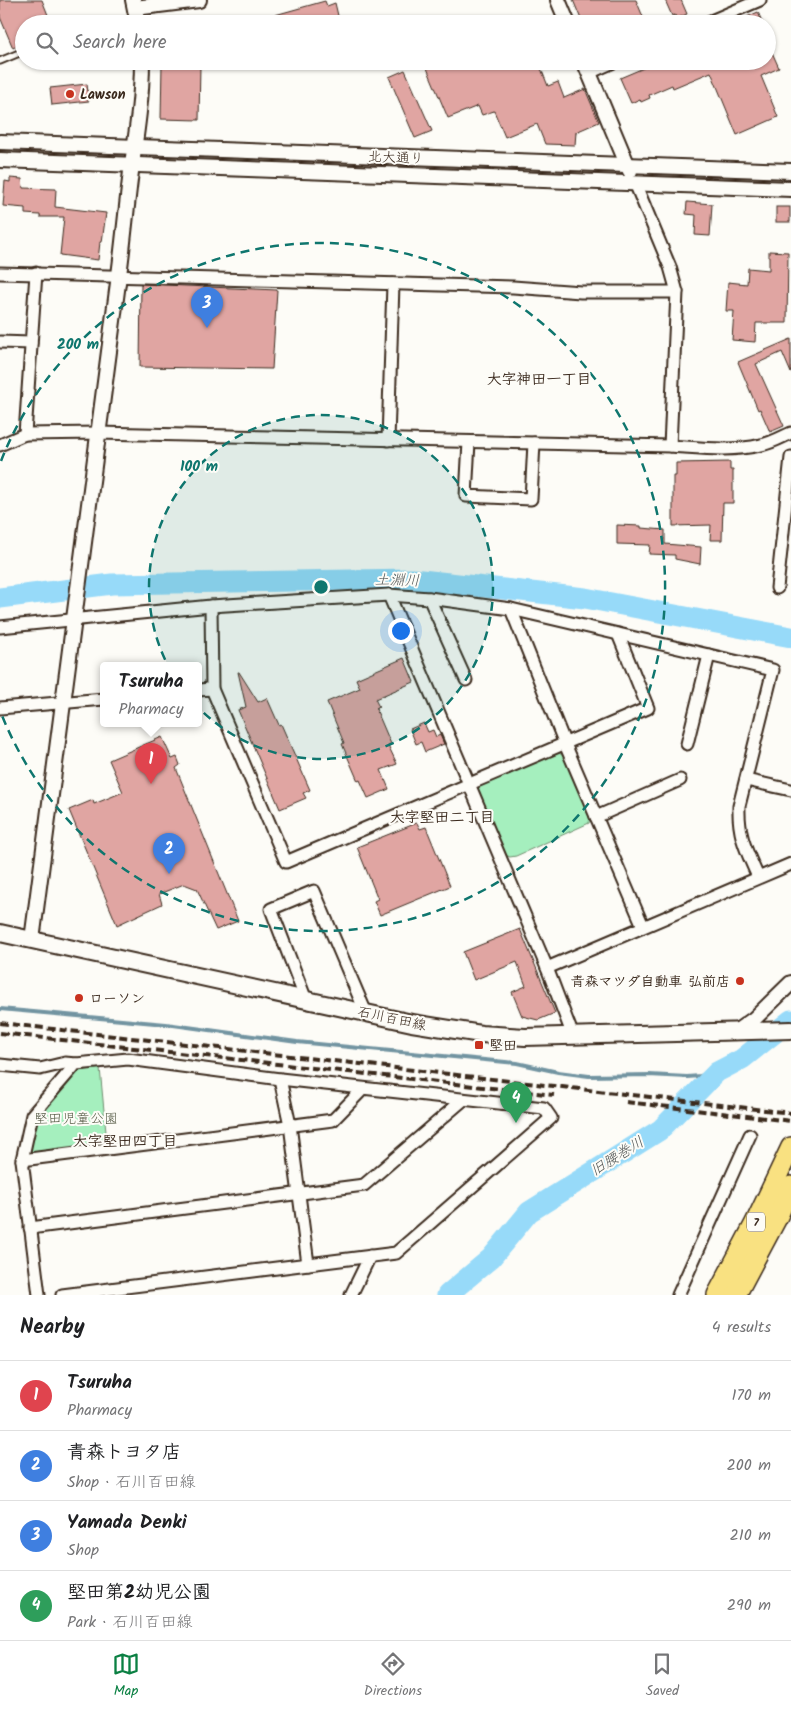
<!DOCTYPE html>
<meta charset="utf-8">
<style>
:root{--surface:#fff;--page:#f6f6f6;--text:#202124;--muted:#757577;--line:#e0e0e0;--accent:#0b8043}
body{margin:0;font-family:Kalam,"Klee One",sans-serif;background:var(--page);color:var(--text)}
.you{position:absolute;left:400px;top:630px;width:18px;height:18px;margin:-12px;border:4px solid #fff;border-radius:50%;background:#1a73e8;box-shadow:0 0 0 8px #1a73e833}
.badge{display:grid;place-items:center;width:32px;height:32px;border-radius:50%;background:var(--accent);color:#fff;font-size:16px;font-weight:700}
.pin{position:absolute;translate:-50% -41px;filter:drop-shadow(0 1px 2px #0008)}
.pin::after{content:'';position:absolute;top:26px;width:18px;height:15px;background:inherit;clip-path:polygon(0 0,100% 0,50% 100%)}
.popup{position:absolute;left:100px;top:662px;width:102px;height:65px;box-sizing:border-box;display:grid;place-content:center;border-radius:5px;background:var(--surface);filter:drop-shadow(0 1px 4px #0005);font-size:16px;white-space:nowrap;color:var(--muted)}
.popup b{font-size:19px;color:var(--text)}
.popup::after{content:'';position:absolute;left:50%;top:100%;margin-left:-10px;border:10px solid transparent;border-top-color:var(--surface)}
.list{margin:0;padding:0;list-style:none}
h2{display:flex;justify-content:space-between;align-items:center;height:65px;margin:0;padding:0 20px;font-size:21px}
h2 small{font-size:16px;font-weight:400;color:var(--muted)}
.list li{display:grid;grid-template-columns:32px 1fr auto;gap:15px;align-items:center;box-sizing:border-box;height:70px;padding:0 20px;border-top:1px solid var(--line)}
.list b{display:block;font-size:19px;white-space:nowrap}
.list p{margin:0;font-size:16px;white-space:nowrap;color:var(--muted)}
.list em{font-size:16px;font-style:normal;color:var(--muted)}
.icon{flex:none;width:28px;height:28px;fill:none;stroke:currentColor;stroke-width:2;stroke-linecap:round;stroke-linejoin:round}
.map{position:relative;flex:none;width:791px;height:1295px;overflow:hidden}
.search{position:absolute;background:var(--surface);box-shadow:0 1px 4px #0004;left:15px;right:15px;top:15px;height:55px;display:flex;align-items:center;gap:12px;box-sizing:border-box;padding:0 18px;border-radius:28px;color:var(--muted);font-size:19px}
.sheet{height:345px;background:var(--surface)}
nav{display:flex;justify-content:space-around;align-items:center;box-sizing:border-box;height:70px;border-top:1px solid var(--line);background:var(--surface);font-size:14px;color:var(--muted)}
nav a{display:grid;justify-items:center;gap:2px}
nav .on{color:var(--accent)}
.map>svg:first-child{display:block}
</style>
<div class="map">
<svg width="791" height="1295" viewBox="0 0 791 1295">
<rect width="100%" height="100%" fill="#fdfcf7"/>
<filter id="ink" filterUnits="userSpaceOnUse"><feTurbulence type="fractalNoise" baseFrequency=".02" numOctaves="2"/><feDisplacementMap in="SourceGraphic" scale="10" xChannelSelector="R" yChannelSelector="G"/><feConvolveMatrix kernelMatrix="1 2 1 2 8 2 1 2 1" color-interpolation-filters="sRGB"/></filter>
<g filter="url(#ink)">
<g fill="#a5efbe" stroke="#708c6e">
<path d="M558,752L563,756L590,816L589,823L516,856L510,857L505,855L477,793L479,786Z"/>
<path d="M100,1068L107,1143L29,1153L37,1120L78,1071Z"/>
</g>
<g fill="none" stroke-linecap="round" stroke-linejoin="round">
<path stroke="#7294a1" stroke-width="4" d="M0,1009L166,1024L297,1042L517,1063L558,1072L589,1076L649,1075L687,1077L700,1076L717,1072"/>
<g stroke="#97daf9" stroke-width="21">
<path d="M0,598L112,584L412,579L585,598L791,637"/>
<path d="M447,1295L491,1258L529,1212L660,1130L717,1072L742,1059L791,1020"/>
</g>
</g>
<g fill="#e0a5a2" stroke="#3b2a1e">
<path d="M0,0H42L50,20L40,24H24V42L13,48L0,17Z"/>
<path d="M573,0H636L646,24H634L632,20L623,24H583Z"/>
<path d="M665,0H681L687,14L676,19L675,15L672,16Z"/>
<path d="M325,1L327,6L335,3L340,24H277L275,15Z"/>
<path d="M758,12L763,24H731Z"/>
<path d="M767,41L779,68L761,76L778,117L737,135L711,72L673,88L672,85L649,95L650,98L641,102L640,99L631,103L620,78L660,61H767Z"/>
<path d="M424,61H538L548,86L558,82L564,98L585,89L599,122L576,132L575,145L545,144L537,124L505,137L494,111L482,115L478,106L448,118Z"/>
<path d="M162,64L200,65L199,120L161,119Z"/>
<path d="M405,70L432,131L415,138L389,77Z"/>
<path d="M87,84L89,101L52,105L50,88Z"/>
<path d="M10,178L22,179L23,188L56,189L55,207L106,213L102,242H100L98,260L60,255L64,217H40V215L25,214V208L3,206L5,181L10,182Z"/>
<path d="M687,202L712,204L710,236L695,235L696,215L686,214Z"/>
<rect x="776" y="207" width="14" height="15"/>
<path d="M769,251L788,252L787,323H756L755,342L732,340L734,311H726L728,282L747,284L748,268L769,270Z"/>
<path d="M141,284L277,290L272,369L140,367Z"/>
<path d="M791,339V373L782,352L756,364L784,426L770,432L760,409L758,410L738,362Z"/>
<path d="M730,462V470H733V503H723L722,540H710L711,525L673,526V476H676V463Z"/>
<path d="M617,525L641,526V528L665,530V544L701,547L700,564L675,559V555L649,554L650,545L617,544Z"/>
<path d="M404,658L414,682L375,699L379,707L376,709L391,744L388,745L397,764L381,770L389,789L368,798L360,780L358,781L342,744L344,743L327,702L360,688L356,679Z"/>
<path d="M238,672H239L258,702L267,698L279,725L281,724L310,790L303,793L306,798L280,809L238,710L246,707Z"/>
<path d="M424,723L428,732L433,730L436,737L440,735L444,744L425,752L421,742L416,744L410,729Z"/>
<path d="M162,737L172,759L177,757L180,765L176,768L238,921L216,930L197,889L184,884L159,894L162,904L117,925L69,810L93,800L94,804L123,792L109,760Z"/>
<path d="M417,823L420,829L426,827L450,886L380,915L374,901L378,899L357,847Z"/>
<path d="M520,929L555,1013L538,1020L522,1016L512,992L526,986L517,962L474,980L463,952Z"/>
</g>
<g fill="none" stroke-linecap="round" stroke-linejoin="round">
<defs>
<path id="service" d="M0,61L24,51"/>
<g id="minor">
<path d="M704,24L760,0"/>
<path d="M589,73L616,61"/>
<path d="M635,183L670,267L677,292L670,446"/>
<path d="M0,273L513,287L581,292H677"/>
<path d="M0,342L31,343"/>
<path d="M25,434L36,273"/>
<path d="M388,440L393,284"/>
<path d="M469,442L466,496L531,499L534,443"/>
<path d="M0,445L25,434L98,433L670,446C701,448 731,452 761,445C772,443 782,437 791,433"/>
<path d="M777,588L791,457"/>
<path d="M389,595L547,968L573,1036"/>
<path d="M429,598L466,680"/>
<path d="M211,606L212,689L286,862L648,708L618,634"/>
<path d="M511,609L565,744L643,926"/>
<path d="M0,627L211,606L389,595L429,598L511,609L773,670L739,806C738,836 746,850 758,877"/>
<path d="M198,690L212,689"/>
<path d="M0,708L104,699"/>
<path d="M687,744L709,655"/>
<path d="M746,780L791,790"/>
<path d="M596,817L680,780"/>
<path d="M547,968L791,864"/>
<path d="M306,1000L271,909L314,891L366,1013"/>
<path d="M0,1065L40,1069L65,1063L76,1064"/>
<path d="M280,1079L290,1125L308,1264"/>
<path d="M22,1160L333,1120L363,1089"/>
<path d="M30,1228L364,1185L463,1100"/>
<path d="M39,1295L22,1160L32,1115L76,1064L128,1059L280,1079L544,1108L551,1118L396,1253L62,1295"/>
<path d="M351,1295L370,1256"/>
<path d="M678,1295L750,1135"/>
</g>
<g id="tertiary">
<path d="M133,0L138,24"/>
<path d="M558,0L568,24"/>
<path d="M135,8L199,0"/>
<path d="M584,61L630,171"/>
<path d="M0,142L791,171"/>
<path d="M0,160L791,189"/>
<path d="M32,940L119,275C124,238 127,201 132,164C137,130 142,96 142,61"/>
<path d="M737,1031L754,1019L791,983"/>
</g>
<path id="secondary" d="M0,933L412,1023L481,1034L525,1037L791,1030"/>
<g id="trunk">
<path d="M717,1295L755,1223L791,1147"/>
<path d="M736,1295L778,1216L791,1186"/>
</g>
</defs>
<use href="#service" stroke="#3b2a1e" stroke-width="9"/>
<use href="#minor" stroke="#3b2a1e" stroke-width="15"/>
<use href="#tertiary" stroke="#3b2a1e" stroke-width="18"/>
<use href="#secondary" stroke="#3b2a1e" stroke-width="20"/>
<use href="#trunk" stroke="#3b2a1e" stroke-width="22"/>
<use href="#service" stroke="#fdfcf7" stroke-width="5.5"/>
<use href="#minor" stroke="#fdfcf7" stroke-width="11"/>
<use href="#tertiary" stroke="#fdfcf7" stroke-width="14"/>
<use href="#secondary" stroke="#fdfcf7" stroke-width="16"/>
<use href="#trunk" stroke="#f9e181" stroke-width="19"/>
<g stroke="#3b2a1e" stroke-width="4" stroke-dasharray="8 4" stroke-linecap="butt">
<path d="M0,1023L791,1113"/>
<path d="M0,1033L554,1095"/>
<path d="M626,1102L791,1121"/>
</g>
</g>
</g>
<circle cx="321" cy="587" r="172" fill="#0f766e" fill-opacity=".12"/>
<g fill="none" stroke="#0f766e" stroke-width="2.5" stroke-dasharray="9 6">
<circle cx="321" cy="587" r="172"/>
<path d="M1 461A344 344 0 1 1 1 713"/>
</g>
<g fill="#c8321e" stroke="#fdfcf7" stroke-width="2">
<circle cx="70" cy="94" r="5"/>
<circle cx="740" cy="981" r="5"/>
<circle cx="79" cy="998" r="5"/>
<rect x="474" y="1040" width="10" height="10" rx="2.5"/>
</g>
<g text-anchor="middle" stroke-width="4" stroke-linejoin="round" paint-order="stroke">
<rect fill="#fdfcf7" stroke="#75695f" stroke-width="1" x="747" y="1212.5" width="18" height="19" rx="4"/>
<g font-size="12" font-weight="bold" fill="#3b2a1e">
<text x="756" y="1226">7</text>
</g>
<g font-size="14" font-weight="bold" fill="#3b2a1e" stroke="#fdfcf7" text-anchor="start">
<text x="80" y="99">Lawson</text>
<text x="730" y="986" text-anchor="end">青森マツダ自動車 弘前店</text>
<text x="89" y="1003">ローソン</text>
<text x="489" y="1050">堅田</text>
</g>
<g font-size="14" fill="#3b2a1e" stroke="#fdfcf7">
<text transform="translate(396 157) rotate(2)" y="5">北大通り</text>
<text transform="translate(392 1018) rotate(12)" y="5">石川百田線</text>
</g>
<g font-size="14" fill="#565b46" stroke="#fdfcf7">
<text x="76" y="1123">堅田児童公園</text>
</g>
<g font-size="15" font-weight="bold" fill="#3b2a1e" stroke="#fdfcf7">
<text x="539" y="384">大字神田一丁目</text>
<text x="442" y="822">大字堅田二丁目</text>
<text x="125" y="1146">大字堅田四丁目</text>
</g>
<g font-size="15" font-style="italic" fill="#525655" stroke="#fdfcf7">
<text transform="translate(397 580) rotate(1)" y="5">土淵川</text>
<text transform="translate(617 1156) rotate(-32)" y="5">旧腰巻川</text>
</g>
</g>
<circle cx="321" cy="587" r="8" fill="#0f766e" stroke="#fdfcf7" stroke-width="2.5"/>
<g font-size="15" text-anchor="middle" font-weight="bold" fill="#0f766e" stroke="#fdfcf7" stroke-width="4" stroke-linejoin="round" paint-order="stroke">
<text x="78" y="349">200 m</text>
<text x="199" y="471">100 m</text>
</g>
</svg>
<div class="you"></div>
<div class="pin badge" style="left:151px;top:784px;background:#e0444e">1</div>
<div class="popup"><b>Tsuruha</b>Pharmacy</div>
<div class="pin badge" style="left:169px;top:874px;background:#3f7fe0">2</div>
<div class="pin badge" style="left:207px;top:328px;background:#3f7fe0">3</div>
<div class="pin badge" style="left:516px;top:1123px;background:#2e9e5b">4</div>
<div class="search"><svg class="icon" aria-label="search" viewBox="0 0 24 24"><circle cx="10" cy="10" r="6"/><path d="M15 15l6 6"/></svg>Search here</div>
</div>
<section class="sheet">
<h2>Nearby<small>4 results</small></h2>
<ul class="list">
<li><span class="badge" style="background:#e0444e">1</span><div><b>Tsuruha</b><p>Pharmacy</p></div><em>170 m</em></li>
<li><span class="badge" style="background:#3f7fe0">2</span><div><b>青森トヨタ店</b><p>Shop · 石川百田線</p></div><em>200 m</em></li>
<li><span class="badge" style="background:#3f7fe0">3</span><div><b>Yamada Denki</b><p>Shop</p></div><em>210 m</em></li>
<li><span class="badge" style="background:#2e9e5b">4</span><div><b>堅田第2幼児公園</b><p>Park · 石川百田線</p></div><em>290 m</em></li>
</ul>
</section>
<nav>
<a class="on"><svg class="icon" aria-label="map" viewBox="0 0 24 24"><path d="M3 6l6-2 6 2 6-2v14l-6 2-6-2-6 2zM9 4v14M15 6v14"/></svg>Map</a>
<a><svg class="icon" aria-label="directions" viewBox="0 0 24 24"><path d="M12 3l9 9-9 9-9-9zM9 14v-3h6M13 9l2 2-2 2"/></svg>Directions</a>
<a><svg class="icon" aria-label="saved" viewBox="0 0 24 24"><path d="M7 4h10v16l-5-4-5 4z"/></svg>Saved</a>
</nav>
